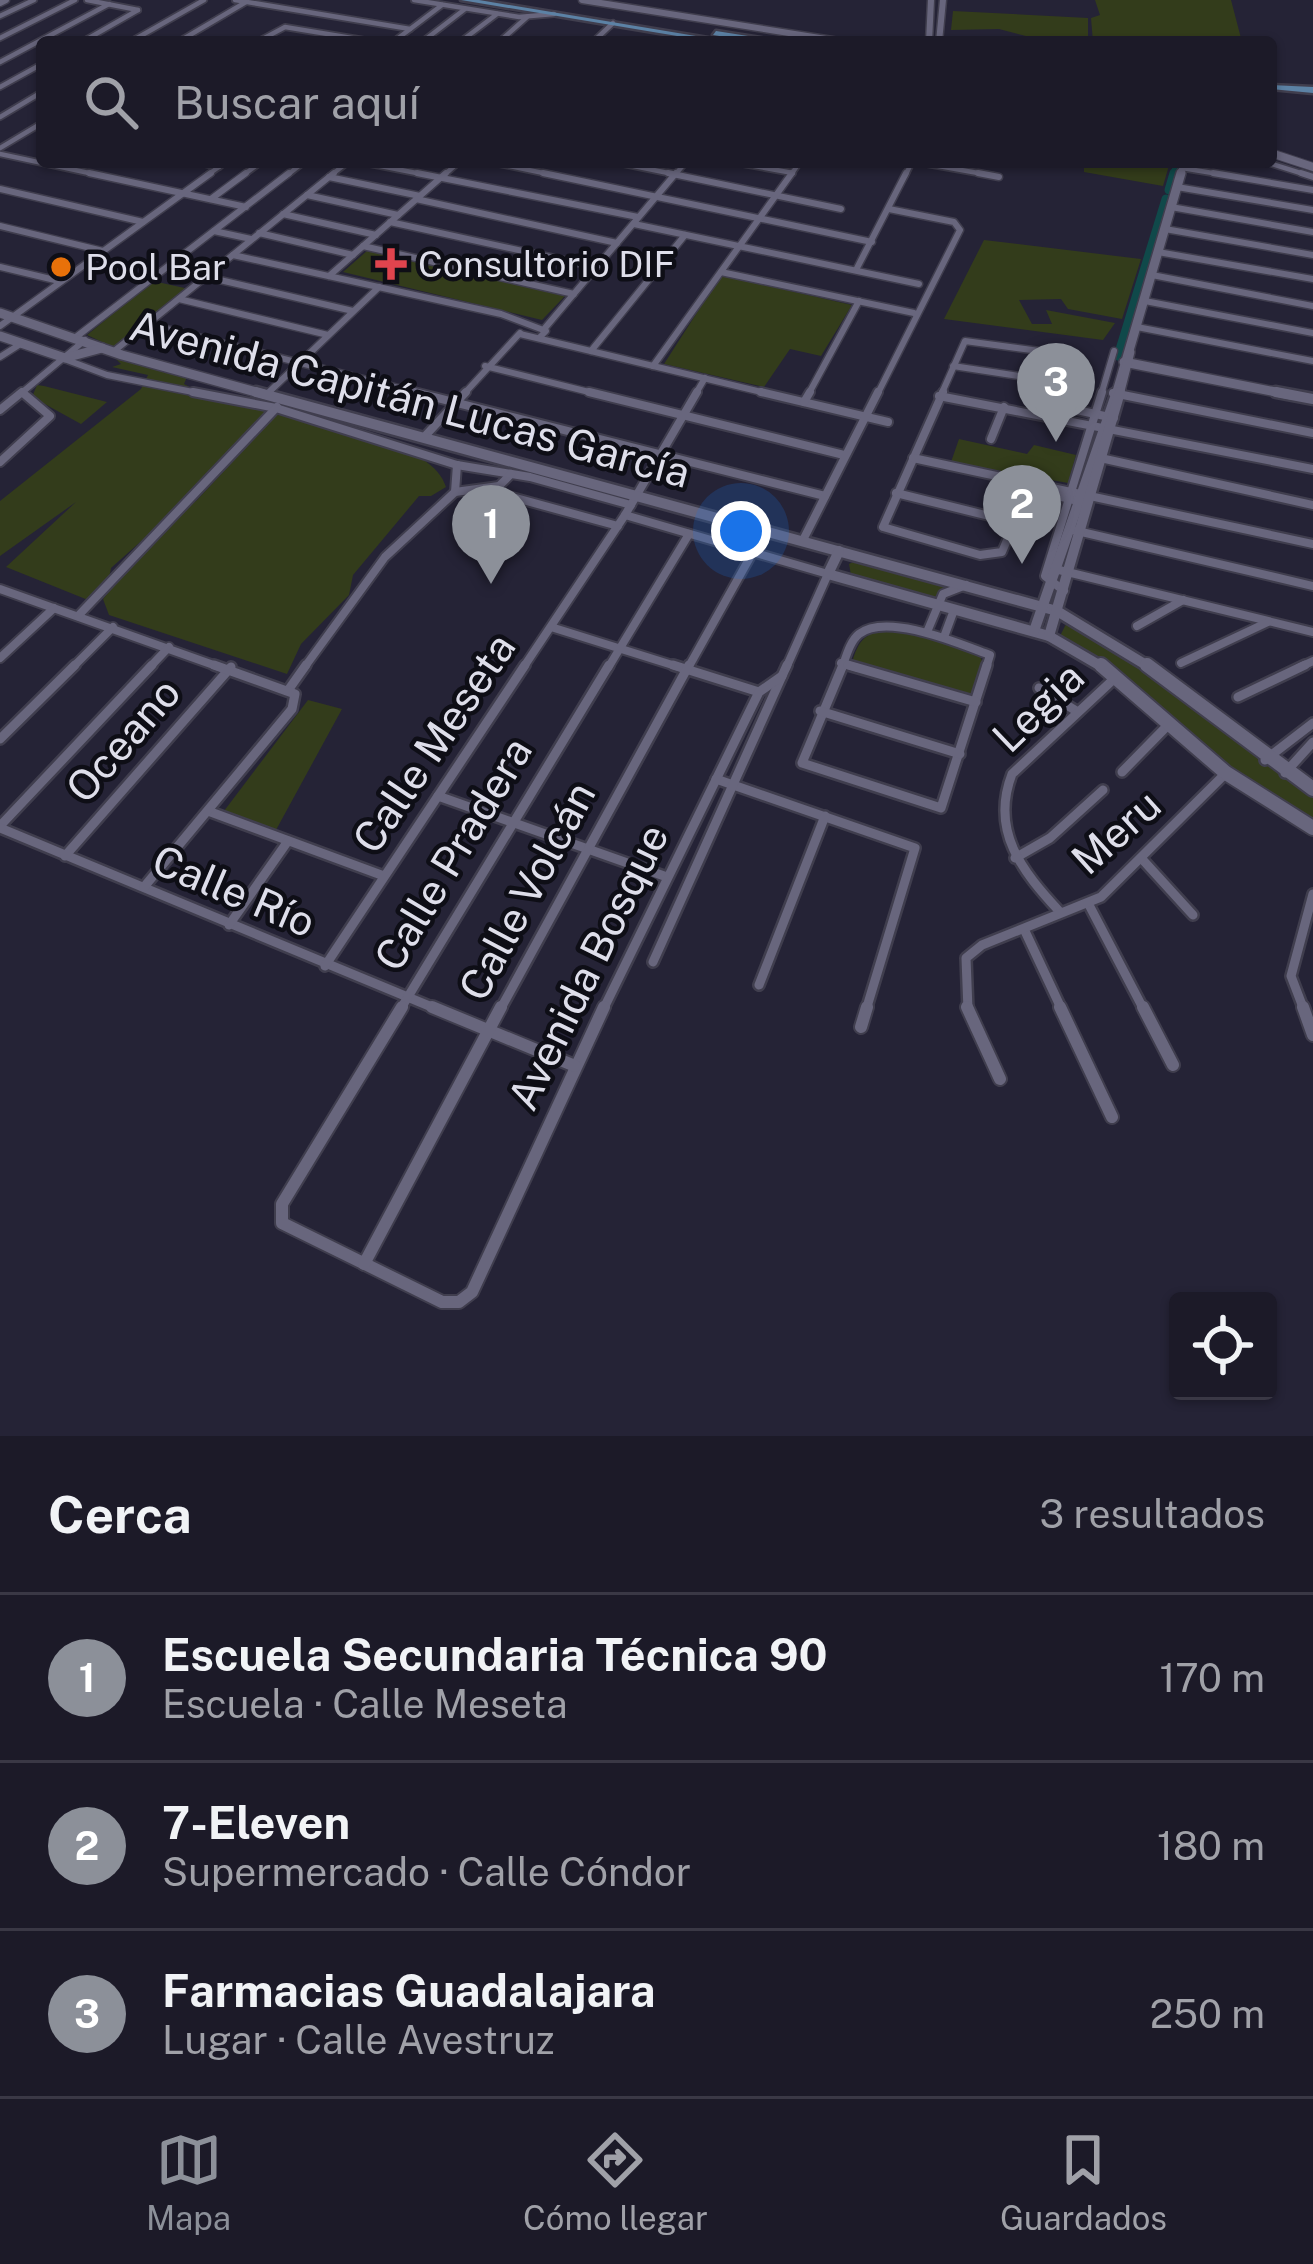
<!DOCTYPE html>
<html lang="es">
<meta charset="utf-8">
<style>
:root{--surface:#1c1a28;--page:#292734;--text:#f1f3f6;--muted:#a0a1a8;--line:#3a3845;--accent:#8c9099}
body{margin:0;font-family:"Public Sans",sans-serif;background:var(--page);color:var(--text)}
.controls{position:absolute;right:36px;bottom:36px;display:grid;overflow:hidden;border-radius:12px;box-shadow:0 3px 9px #0004}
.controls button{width:108px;height:108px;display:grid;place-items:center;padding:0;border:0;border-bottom:3px solid var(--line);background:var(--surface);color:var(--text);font:60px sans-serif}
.you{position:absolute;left:741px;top:531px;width:42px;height:42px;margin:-30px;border:9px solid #fff;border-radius:50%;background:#1a73e8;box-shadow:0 0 0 18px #1a73e833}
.badge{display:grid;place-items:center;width:78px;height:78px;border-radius:50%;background:var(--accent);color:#fff;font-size:39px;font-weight:700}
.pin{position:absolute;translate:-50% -99px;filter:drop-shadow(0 3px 6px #0008)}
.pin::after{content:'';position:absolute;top:63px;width:42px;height:36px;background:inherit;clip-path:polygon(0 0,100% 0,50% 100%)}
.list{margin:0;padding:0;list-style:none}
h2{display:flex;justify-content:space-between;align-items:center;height:156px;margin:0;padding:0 48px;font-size:51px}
h2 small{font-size:39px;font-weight:400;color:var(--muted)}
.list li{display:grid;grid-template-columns:78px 1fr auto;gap:36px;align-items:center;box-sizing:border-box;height:168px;padding:0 48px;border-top:3px solid var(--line)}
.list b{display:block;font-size:45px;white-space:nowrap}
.list p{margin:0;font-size:39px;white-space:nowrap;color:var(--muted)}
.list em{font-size:39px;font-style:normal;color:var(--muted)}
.icon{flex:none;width:66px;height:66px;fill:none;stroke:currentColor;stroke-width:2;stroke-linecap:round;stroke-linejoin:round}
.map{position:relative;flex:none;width:1313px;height:1436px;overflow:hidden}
.search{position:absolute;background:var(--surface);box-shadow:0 3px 9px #0004;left:36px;right:36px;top:36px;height:132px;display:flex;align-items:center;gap:30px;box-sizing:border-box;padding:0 42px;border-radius:12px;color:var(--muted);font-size:45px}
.sheet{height:660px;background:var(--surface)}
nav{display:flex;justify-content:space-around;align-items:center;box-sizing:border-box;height:168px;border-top:3px solid var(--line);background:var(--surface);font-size:33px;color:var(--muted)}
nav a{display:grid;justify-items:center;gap:6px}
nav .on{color:var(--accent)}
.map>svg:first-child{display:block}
</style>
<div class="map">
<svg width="1313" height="1436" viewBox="0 0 1313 1436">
<rect width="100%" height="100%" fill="#252336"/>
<g fill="#333c1b">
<path d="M1095,0H1231L1242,42H1093L1091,18L1100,15Z"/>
<path d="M953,11L1088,18V42H1049L999,29L951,30Z"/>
<path d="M1084,162H1170L1163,186L1084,172Z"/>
<path d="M984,240L1141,259L1122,319L1068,309L1061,299L1019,300L1032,324H1052L1046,310L1115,323L1103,340L944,319Z"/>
<path d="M368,250L565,296L542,320L343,272Z"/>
<path d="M721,275L852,305L821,356L790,349L764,387L664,364Z"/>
<path d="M153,281L189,289L115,348L87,335Z"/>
<path d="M112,355L187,377L184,384C236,414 430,427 446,487L431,496H419L353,575L349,595L301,644L287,674L109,615L103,599L121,576L123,564L197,500L268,424L258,420L165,520L111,568L109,578L88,600L6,567L76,502L0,556V501L141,389L148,375L112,367L121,364Z"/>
<path d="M37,385L44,386L107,402L81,424L32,397Z"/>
<path d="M959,439L1027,454L1034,445L1076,455L1068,483L951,462Z"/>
<path d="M857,560L950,585L934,599L851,575L849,564Z"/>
<path d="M1066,624C1159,661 1227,743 1313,795V821L1240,776L1101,658L1060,636Z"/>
<path d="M897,630L979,654L983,663L971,696L852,662C860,635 870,630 897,630Z"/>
<path d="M308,700L342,709L276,830L224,811Z"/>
</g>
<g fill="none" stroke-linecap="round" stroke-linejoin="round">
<path stroke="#10494a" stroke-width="6" d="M1173,176L1177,162"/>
<g stroke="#10494a" stroke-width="9">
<path d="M1169,190L1174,173"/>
<path d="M1118,356L1166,199"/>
</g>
<defs>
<g id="minor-far4">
<path d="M87,0L138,10"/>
<path d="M235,0L410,29"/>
<path d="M414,0L519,17L554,14"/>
<path d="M0,16L34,0"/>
<path d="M0,38L75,0"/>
<path d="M82,42L138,10"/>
<path d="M130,42L204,0"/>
<path d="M178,42L246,2"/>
<path d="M257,42L285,27L376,42"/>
<path d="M393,42L442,5"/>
<path d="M422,42L465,9"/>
<path d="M460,42L497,14"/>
<path d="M499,42L527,17"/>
<path d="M593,42L613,23"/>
<path d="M0,62L109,4"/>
<path d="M0,87L42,64"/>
<path d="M0,117L42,92"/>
<path d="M0,148L42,123"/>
<path d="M0,154L103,176"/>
<path d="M196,162L219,167"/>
<path d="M360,162L432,176"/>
<path d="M490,162L558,176"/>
<path d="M614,162L683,176"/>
<path d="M732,162L793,173"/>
<path d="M916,162L995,176"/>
<path d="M1266,162L1310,176"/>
<path d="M1182,168L1231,176"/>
<path d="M206,176L226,162"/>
<path d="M242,176L261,162"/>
<path d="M286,176L304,162"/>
<path d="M330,176L348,162"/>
<path d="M443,176L459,162"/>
<path d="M674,176L686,162"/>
<path d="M790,176L800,162"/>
<path d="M905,176L912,162"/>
</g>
<g id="minor-far3">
<path d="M89,173L246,207"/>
<path d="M417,173L638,217"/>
<path d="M543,173L872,242"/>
<path d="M668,173L841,209"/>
<path d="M978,173L999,177"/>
<path d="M1213,173L1313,190"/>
<path d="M1301,173L1313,177"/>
<path d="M329,177L420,196"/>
<path d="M1177,187L1313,210"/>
<path d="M0,189L143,222"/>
<path d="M307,195L398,215"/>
<path d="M211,199L246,173"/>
<path d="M416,199L617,243"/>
<path d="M1171,207L1313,232"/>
<path d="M283,214L376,235"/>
<path d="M390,222L596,267"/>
<path d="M634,224L919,284"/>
<path d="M0,226L103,251"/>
<path d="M1165,229L1313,255"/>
<path d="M214,231L251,239"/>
<path d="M259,233L353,255"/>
<path d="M363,246L574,294"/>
<path d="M1158,252L1313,279"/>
<path d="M233,255L501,314L546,331L539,338"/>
<path d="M0,267L59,281"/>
<path d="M856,270L906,173"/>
<path d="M721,272L914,313"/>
<path d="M1152,275L1313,306"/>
<path d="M329,276L446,173"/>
<path d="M207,277L353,311"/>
<path d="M179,299L328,335"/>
<path d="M1145,301L1313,333"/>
<path d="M147,324L426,395"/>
<path d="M0,326L211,173"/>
<path d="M1137,327L1313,361"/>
<path d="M545,328L676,173"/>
<path d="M520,334L774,395"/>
<path d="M76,337L289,173"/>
<path d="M591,351L685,235"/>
<path d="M113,352L334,173"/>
<path d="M0,357L22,343"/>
<path d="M67,360L107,375L208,395"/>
<path d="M485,366L601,395"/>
<path d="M653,366L792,173"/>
<path d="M953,366L1065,383"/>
<path d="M268,393L379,287"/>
<path d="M1113,393L1121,395"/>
<path d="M19,395L85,340"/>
<path d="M463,395L520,333"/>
<path d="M695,395L705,378"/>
<path d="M808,395L859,301"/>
<path d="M877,395L960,230L954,222L889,209"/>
<path d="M941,395L965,341L1069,355L1061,395"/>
<path d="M1101,395L1114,351"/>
</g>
<g id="minor-far2">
<path d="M193,392L276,408L457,465L530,477L631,505"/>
<path d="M414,392L825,496"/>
<path d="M589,392L844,455"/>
<path d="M761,392L888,422"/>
<path d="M943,392L883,527L980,555L1002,552L1032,481"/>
<path d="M1113,393L1313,433"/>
<path d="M939,396L1313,469"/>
<path d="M804,402L810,392"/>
<path d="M1058,406L1114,418"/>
<path d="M0,410L22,392"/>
<path d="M1054,415L1062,392"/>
<path d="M426,435L466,392"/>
<path d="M991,439L1004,407"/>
<path d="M1096,457L1313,505"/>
<path d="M913,458L1313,544"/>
<path d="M0,462L50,416L23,393"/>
<path d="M511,474L499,486L501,494L618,526"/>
<path d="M1030,489L1074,500"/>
<path d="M455,492L499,486"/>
<path d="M896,493L1018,523"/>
<path d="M625,515L828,574L786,668"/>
<path d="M1073,530L1313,586"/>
<path d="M803,540L878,392"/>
<path d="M1059,570L1313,632"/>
<path d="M0,589L222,668"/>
<path d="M1064,591L1045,576L1102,392"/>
<path d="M78,616L277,407"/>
<path d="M1137,626L1183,600"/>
<path d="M551,627L682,668"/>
<path d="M927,632L943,594L966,585"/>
<path d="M944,637L954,610"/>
<path d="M0,658L54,608"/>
<path d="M841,663L858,668"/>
<path d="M1181,663L1268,622"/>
<path d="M72,668L113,627"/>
<path d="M149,668L169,647"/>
<path d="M304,668L385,557L455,492L457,465"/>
<path d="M523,668L625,515L697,392"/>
<path d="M608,668L689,534"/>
<path d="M688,668L753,552"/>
<path d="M842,668C846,657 850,641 859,634C887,612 960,644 990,655L986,668"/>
<path d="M1298,668L1313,661"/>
</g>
<g id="minor-far1">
<path d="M673,665L759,692"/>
<path d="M843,665L802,763L941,808L987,665"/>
<path d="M848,665L976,702"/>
<path d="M1039,688L1078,712"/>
<path d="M289,689L306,665"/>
<path d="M1238,697L1305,665"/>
<path d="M820,711L960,754"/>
<path d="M0,739L75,665"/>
<path d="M1265,760L1313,723"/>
<path d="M1122,772L1170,723"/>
<path d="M1285,773L1313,742"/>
<path d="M716,779L915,848L866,1010"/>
<path d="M438,796L667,877"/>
<path d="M208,811L384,876"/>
<path d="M0,826L152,665"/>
<path d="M0,828L439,1010"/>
<path d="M65,856L231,667"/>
<path d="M1015,858L1050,838L1103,790"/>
<path d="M1142,859L1193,915"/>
<path d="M144,887L292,709L295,694L214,665"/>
<path d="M1088,903L1144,1010"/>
<path d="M1060,912C1022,871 990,831 1012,774L1116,677"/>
<path d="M229,925L288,841"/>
<path d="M1024,929L1062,1010"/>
<path d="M653,962L787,665"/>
<path d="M325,966L525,665"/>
<path d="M759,985L825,816"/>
<path d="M400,1010L609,665"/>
<path d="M500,1010L689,665"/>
<path d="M603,1010L759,692L782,676"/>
<path d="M968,1010L966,958L982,945L1101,897L1226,773"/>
<path d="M1304,1010L1291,976L1313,894"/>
</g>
<g id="minor">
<path d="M402,1007L282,1204V1223L442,1302H459L472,1292L604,1007"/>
<path d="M432,1007L575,1066"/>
<path d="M967,1007L1000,1079"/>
<path d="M1060,1007L1112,1117"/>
<path d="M1143,1007L1173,1065"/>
<path d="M1303,1007L1313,1035"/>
<path d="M861,1027L867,1007"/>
<path d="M364,1264L501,1007"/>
</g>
<g id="tertiary-far3">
<path d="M582,0L845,42"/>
<path d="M0,3L6,0"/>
<path d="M929,42L931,0"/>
<path d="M939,42L943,0"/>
<path d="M1180,176L1184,162"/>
</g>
<g id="tertiary-far2">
<path d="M0,313L122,355L267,395"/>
<path d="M0,336L65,358L102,348"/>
<path d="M1124,362L1291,395"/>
<path d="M1116,395L1181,173"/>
<path d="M1119,395L1130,352"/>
</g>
<g id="tertiary-far1">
<path d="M256,392L1057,611L1151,668"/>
<path d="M1276,392L1313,399"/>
<path d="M839,551L828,574L1049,636L1104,668"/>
<path d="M1034,631L1117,392"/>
<path d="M1049,636L1120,392"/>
</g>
<g id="tertiary">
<path d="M1101,665L1226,773L1313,828"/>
<path d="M1147,665L1313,789"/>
</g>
<path id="secondary" d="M1271,153L1313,167"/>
<g id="primary">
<path d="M461,0H479L732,42H713Z"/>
<path d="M716,31L773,40L777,42H758L713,35Z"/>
<path d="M1271,85L1313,87V93L1271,89Z"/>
</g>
</defs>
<use href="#minor-far4" stroke="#403e4e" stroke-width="8"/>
<use href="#minor-far3" stroke="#403e4e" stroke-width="9"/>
<use href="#minor-far2" stroke="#403e4e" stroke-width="12"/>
<use href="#minor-far1" stroke="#403e4e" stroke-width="14"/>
<use href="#minor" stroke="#403e4e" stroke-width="16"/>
<use href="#tertiary-far3" stroke="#403e4e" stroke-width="9"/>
<use href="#tertiary-far2" stroke="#403e4e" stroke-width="12"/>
<use href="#tertiary-far1" stroke="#403e4e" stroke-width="15"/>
<use href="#tertiary" stroke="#403e4e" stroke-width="18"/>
<use href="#secondary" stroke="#403e4e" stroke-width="10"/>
<use href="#primary" stroke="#403e4e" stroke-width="5"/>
<use href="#minor-far4" stroke="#68667d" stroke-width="4.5"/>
<use href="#minor-far3" stroke="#68667d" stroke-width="6"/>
<use href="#minor-far2" stroke="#68667d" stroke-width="8"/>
<use href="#minor-far1" stroke="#68667d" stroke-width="9"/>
<use href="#minor" stroke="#68667d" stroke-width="12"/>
<use href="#tertiary-far3" stroke="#68667d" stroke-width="6"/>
<use href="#tertiary-far2" stroke="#68667d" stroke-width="9"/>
<use href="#tertiary-far1" stroke="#68667d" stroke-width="10"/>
<use href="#tertiary" stroke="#68667d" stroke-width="14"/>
<use href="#secondary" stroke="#68667d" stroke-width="8"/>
<use href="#primary" fill="#5c82a5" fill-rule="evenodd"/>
</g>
<path fill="#e0444e" stroke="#0e0e16" stroke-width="4.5" d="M385 246h12v12h12v12h-12v12h-12v-12h-12v-12h12z"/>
<circle fill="#e8710a" stroke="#0e0e16" stroke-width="4.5" cx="61" cy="267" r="12"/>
<g text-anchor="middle" stroke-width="9" stroke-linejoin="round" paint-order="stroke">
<g font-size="36" fill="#dedeea" stroke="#0e0e16" text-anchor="start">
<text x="418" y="277">Consultorio DIF</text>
<text x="85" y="280">Pool Bar</text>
</g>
<g font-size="42" fill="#dedeea" stroke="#0e0e16">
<text transform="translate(410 399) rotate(15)" y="15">Avenida Capitán Lucas García</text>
<text transform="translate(1038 707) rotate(-44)" y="15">Legia</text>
<text transform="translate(123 740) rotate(-49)" y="15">Oceano</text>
<text transform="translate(434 743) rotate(-56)" y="15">Calle Meseta</text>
<text transform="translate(1116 832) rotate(-42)" y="15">Meru</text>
<text transform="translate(453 854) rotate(-59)" y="15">Calle Pradera</text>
<text transform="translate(234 891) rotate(23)" y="15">Calle Río</text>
<text transform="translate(527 891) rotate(-62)" y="15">Calle Volcán</text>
<text transform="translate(588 967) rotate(-64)" y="15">Avenida Bosque</text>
</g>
</g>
</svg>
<div class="controls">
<button><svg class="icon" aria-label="locate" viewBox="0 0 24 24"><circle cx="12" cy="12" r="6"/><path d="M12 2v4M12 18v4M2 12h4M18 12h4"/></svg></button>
</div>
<div class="you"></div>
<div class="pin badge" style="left:491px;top:584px">1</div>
<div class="pin badge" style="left:1022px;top:564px">2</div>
<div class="pin badge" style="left:1056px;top:442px">3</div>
<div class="search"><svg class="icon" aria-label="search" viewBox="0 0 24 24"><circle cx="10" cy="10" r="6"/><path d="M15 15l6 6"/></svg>Buscar aquí</div>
</div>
<section class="sheet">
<h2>Cerca<small>3 resultados</small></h2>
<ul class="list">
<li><span class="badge">1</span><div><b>Escuela Secundaria Técnica 90</b><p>Escuela · Calle Meseta</p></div><em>170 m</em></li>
<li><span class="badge">2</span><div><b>7-Eleven</b><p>Supermercado · Calle Cóndor</p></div><em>180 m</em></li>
<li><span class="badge">3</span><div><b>Farmacias Guadalajara</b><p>Lugar · Calle Avestruz</p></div><em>250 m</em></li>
</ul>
</section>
<nav>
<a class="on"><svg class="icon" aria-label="map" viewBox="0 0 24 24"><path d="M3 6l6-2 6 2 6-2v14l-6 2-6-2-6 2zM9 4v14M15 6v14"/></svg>Mapa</a>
<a><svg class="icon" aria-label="directions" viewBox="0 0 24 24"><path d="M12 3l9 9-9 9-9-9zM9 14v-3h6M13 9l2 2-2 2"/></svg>Cómo llegar</a>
<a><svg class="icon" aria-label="saved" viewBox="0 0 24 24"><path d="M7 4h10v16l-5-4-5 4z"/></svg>Guardados</a>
</nav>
